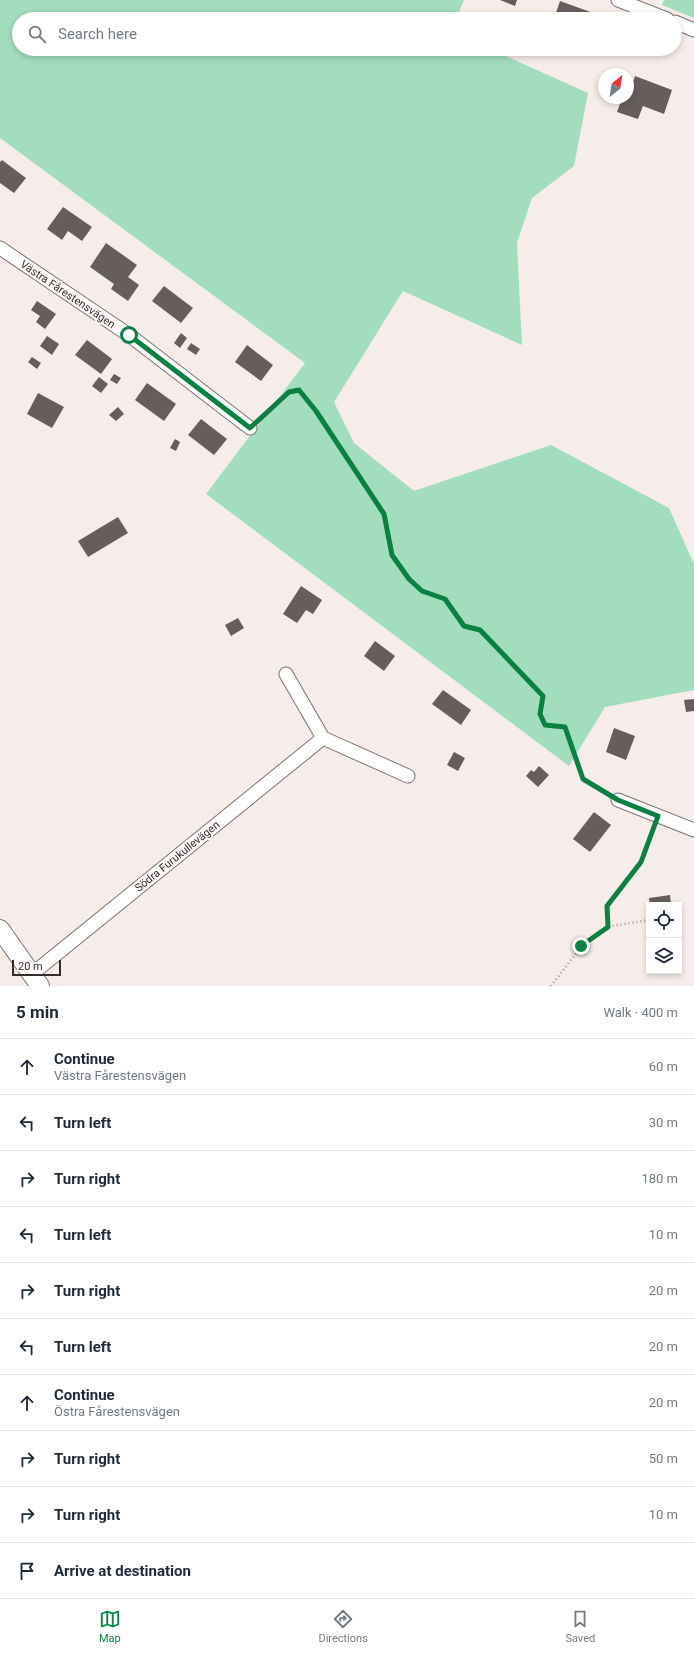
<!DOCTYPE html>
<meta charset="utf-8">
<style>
:root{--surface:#fff;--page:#f2f2f3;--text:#1f2937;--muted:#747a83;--line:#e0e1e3;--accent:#0b8043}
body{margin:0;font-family:Roboto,sans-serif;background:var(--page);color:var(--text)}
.controls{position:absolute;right:12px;bottom:12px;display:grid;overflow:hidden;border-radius:0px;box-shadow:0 2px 6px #0003}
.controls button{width:36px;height:36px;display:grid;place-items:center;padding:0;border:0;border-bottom:1px solid var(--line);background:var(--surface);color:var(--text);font:20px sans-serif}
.compass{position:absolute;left:598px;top:68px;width:36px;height:36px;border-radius:50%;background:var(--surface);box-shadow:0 2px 6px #0003;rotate:30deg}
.scale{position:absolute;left:12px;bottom:10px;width:49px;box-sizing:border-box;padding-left:4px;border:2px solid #302d2b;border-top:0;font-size:11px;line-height:14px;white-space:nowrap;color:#302d2b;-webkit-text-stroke:3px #fffbfa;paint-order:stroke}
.stop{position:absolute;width:12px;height:12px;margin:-9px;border:3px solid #0b8043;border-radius:50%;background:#fff}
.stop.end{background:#0b8043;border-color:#fff;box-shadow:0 1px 4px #0008}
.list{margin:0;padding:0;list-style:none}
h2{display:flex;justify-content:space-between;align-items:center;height:52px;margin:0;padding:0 16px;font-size:17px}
h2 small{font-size:13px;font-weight:400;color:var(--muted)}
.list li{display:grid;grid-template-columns:26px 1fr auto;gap:12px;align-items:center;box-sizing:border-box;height:56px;padding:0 16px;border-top:1px solid var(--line)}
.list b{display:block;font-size:15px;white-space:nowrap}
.list p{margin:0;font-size:13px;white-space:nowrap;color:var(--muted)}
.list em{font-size:13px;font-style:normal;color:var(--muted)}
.icon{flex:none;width:22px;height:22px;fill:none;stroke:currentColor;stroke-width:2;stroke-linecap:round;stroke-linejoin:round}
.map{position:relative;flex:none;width:694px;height:986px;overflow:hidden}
.search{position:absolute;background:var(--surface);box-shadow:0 2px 6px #0003;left:12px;right:12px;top:12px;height:44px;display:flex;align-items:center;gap:10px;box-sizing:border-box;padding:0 14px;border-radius:22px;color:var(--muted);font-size:15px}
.sheet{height:612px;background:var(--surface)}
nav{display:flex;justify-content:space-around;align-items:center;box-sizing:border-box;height:56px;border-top:1px solid var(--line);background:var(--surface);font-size:11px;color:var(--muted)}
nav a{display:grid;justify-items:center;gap:2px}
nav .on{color:var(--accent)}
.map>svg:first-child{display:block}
</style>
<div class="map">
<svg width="694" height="986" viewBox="0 0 694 986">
<rect width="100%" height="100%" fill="#f6edea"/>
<g fill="#a2ddbd">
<path d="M0,0H464L456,19H19V49H490L588,93L574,166L532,198L517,243L522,345L403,291L334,402L354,443L414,491L551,445L669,508L694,564V690L605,707L569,766L206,494L305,363L0,138Z"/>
<path d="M664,0H694V18L662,5Z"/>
</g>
<g fill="#665e5c">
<path d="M500,0H517L515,6Z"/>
<path d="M560,1L596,14L595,19H554Z"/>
<path d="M618,49H631L629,54Z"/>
<path d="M635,76L672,90L664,114L643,106L638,119L617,112L622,98H628V83L632,85Z"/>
<path d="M2,160L26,178L14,193L0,183V162Z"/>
<path d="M63,207L92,227L82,241L68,231L62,240L47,229Z"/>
<path d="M106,243L137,265L128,277L139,285L128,301L111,289L114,284L90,267Z"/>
<path d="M164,286L193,308L181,323L152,301Z"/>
<path d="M37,301L56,314L45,329L36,322L40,316L31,310Z"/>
<path d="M181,333L187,338L180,348L174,343Z"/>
<path d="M47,336L59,344L52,355L40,346Z"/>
<path d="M87,340L112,359L101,374L75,355Z"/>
<path d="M191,343L200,349L196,355L187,349Z"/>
<path d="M247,345L273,365L261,381L235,362Z"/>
<path d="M32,357L41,363L37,369L28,362Z"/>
<path d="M114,374L121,378L117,384L110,380Z"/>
<path d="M99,377L108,384L101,393L92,386Z"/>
<path d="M147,383L176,404L164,421L135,400Z"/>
<path d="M38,393L64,407L52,428L27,414Z"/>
<path d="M118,407L124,414L116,421L109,415Z"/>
<path d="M201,419L227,439L214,455L188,435Z"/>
<path d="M175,439L180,442L176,451L170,448Z"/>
<path d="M118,517L128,533L88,557L78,541Z"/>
<path d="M301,586L322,600L313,614L306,610L297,623L283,614Z"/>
<path d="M238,618L244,628L231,636L225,625Z"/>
<path d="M375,641L395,656L384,671L364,656Z"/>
<path d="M443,690L471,710L461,725L432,704Z"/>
<path d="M694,699V711L686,712L684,700Z"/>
<path d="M614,728L635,736L626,760L606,752Z"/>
<path d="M454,752L465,758L458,771L447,765Z"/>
<path d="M539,766L549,775L538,787L526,776L531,770L534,772Z"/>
<path d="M594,812L611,825L590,852L573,839Z"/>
<path d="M670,895L671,905H650L649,898Z"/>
</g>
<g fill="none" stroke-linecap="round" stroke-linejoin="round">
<defs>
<g id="street">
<path d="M618,0L667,19"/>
<path d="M675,22L694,30"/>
<path d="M0,248L129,335L250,428"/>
<path d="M286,674L323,738L408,776"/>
<path d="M618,800L694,830"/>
<path d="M32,974L323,738"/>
</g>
<path id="secondary" d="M0,929L40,986"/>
</defs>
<use href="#street" stroke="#7a7270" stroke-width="15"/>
<use href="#secondary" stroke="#7a7270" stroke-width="20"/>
<g stroke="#a29b99" stroke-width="2.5" stroke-dasharray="1 3" stroke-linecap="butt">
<path d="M260,419L289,392L299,390L316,411L384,514L392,555L409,579L422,591L445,599L464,626L480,630L543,696L540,714L545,725L565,727L583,779L607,794"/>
<path d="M608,927L607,906L641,862L653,830"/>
<path d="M551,986L581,947L606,927L649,920"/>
</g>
<use href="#street" stroke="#fff" stroke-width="13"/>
<use href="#secondary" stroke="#fff" stroke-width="18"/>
</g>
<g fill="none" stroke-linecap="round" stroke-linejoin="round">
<path stroke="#0b8043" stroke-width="5" d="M129,335L250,428L289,392L299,390L316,411L384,514L392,555L409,579L422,591L445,599L464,626L480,630L543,696L540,714L545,725L565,727L583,779L618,800L658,816L641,862L607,906L608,927L581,946"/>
</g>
<g text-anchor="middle" stroke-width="4" stroke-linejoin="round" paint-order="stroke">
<g font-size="11" fill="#302d2b" stroke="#fffbfa">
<text transform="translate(68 294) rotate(34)" y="4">Västra Fårestensvägen</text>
<text transform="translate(177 856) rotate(-39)" y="4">Södra Furukullevägen</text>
</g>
</g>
</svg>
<div class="controls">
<button><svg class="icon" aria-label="locate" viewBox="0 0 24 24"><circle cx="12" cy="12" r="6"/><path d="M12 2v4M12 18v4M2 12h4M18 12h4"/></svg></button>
<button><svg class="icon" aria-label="layers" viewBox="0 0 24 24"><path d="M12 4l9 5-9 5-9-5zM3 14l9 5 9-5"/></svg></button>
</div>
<svg class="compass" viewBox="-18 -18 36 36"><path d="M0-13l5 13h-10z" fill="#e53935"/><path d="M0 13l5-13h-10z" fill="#747a83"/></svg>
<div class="scale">20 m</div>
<div class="stop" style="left:129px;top:335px"></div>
<div class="stop end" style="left:581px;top:946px"></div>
<div class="search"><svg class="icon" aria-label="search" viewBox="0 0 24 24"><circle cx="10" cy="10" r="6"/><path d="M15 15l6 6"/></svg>Search here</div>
</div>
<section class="sheet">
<h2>5 min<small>Walk · 400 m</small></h2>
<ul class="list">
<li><svg class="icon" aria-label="ahead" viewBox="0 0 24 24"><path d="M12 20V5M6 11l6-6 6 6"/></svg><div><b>Continue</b><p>Västra Fårestensvägen</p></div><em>60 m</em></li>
<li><svg class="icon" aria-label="left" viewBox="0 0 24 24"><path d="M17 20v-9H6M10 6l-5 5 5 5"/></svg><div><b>Turn left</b></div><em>30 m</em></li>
<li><svg class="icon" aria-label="right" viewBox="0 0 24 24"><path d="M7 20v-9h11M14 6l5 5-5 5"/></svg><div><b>Turn right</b></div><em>180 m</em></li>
<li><svg class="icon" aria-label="left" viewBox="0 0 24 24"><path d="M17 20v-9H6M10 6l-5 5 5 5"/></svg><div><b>Turn left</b></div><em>10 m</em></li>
<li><svg class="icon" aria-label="right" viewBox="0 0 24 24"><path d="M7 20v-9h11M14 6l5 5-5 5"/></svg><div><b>Turn right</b></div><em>20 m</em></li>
<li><svg class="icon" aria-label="left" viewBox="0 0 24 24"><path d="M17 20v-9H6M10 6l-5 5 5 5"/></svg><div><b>Turn left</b></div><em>20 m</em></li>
<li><svg class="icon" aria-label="ahead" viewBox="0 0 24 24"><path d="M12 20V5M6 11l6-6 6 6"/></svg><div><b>Continue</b><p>Östra Fårestensvägen</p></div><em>20 m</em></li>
<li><svg class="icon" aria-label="right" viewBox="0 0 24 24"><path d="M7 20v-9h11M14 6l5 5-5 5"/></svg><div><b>Turn right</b></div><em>50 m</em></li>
<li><svg class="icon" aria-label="right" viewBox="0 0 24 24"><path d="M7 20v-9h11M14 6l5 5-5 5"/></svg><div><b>Turn right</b></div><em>10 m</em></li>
<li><svg class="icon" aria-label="arrive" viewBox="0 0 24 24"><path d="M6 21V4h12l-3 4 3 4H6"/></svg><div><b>Arrive at destination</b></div></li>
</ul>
</section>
<nav>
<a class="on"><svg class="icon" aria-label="map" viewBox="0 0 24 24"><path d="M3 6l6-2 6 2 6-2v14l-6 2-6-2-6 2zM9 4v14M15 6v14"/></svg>Map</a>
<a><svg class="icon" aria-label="directions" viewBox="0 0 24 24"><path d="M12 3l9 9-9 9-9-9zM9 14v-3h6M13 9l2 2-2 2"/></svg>Directions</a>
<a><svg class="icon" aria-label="saved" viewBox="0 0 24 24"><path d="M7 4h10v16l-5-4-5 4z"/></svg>Saved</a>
</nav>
